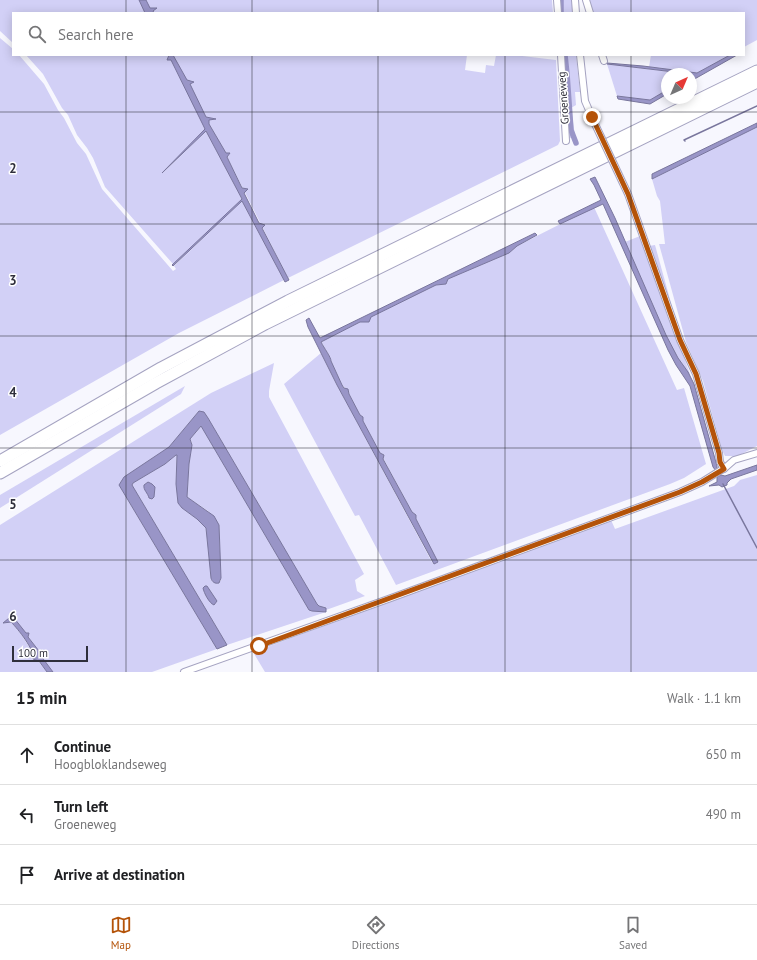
<!DOCTYPE html>
<meta charset="utf-8">
<style>
:root{--surface:#fff;--page:#f2f2f2;--text:#202124;--muted:#757577;--line:#e0e0e0;--accent:#b45309}
body{margin:0;font-family:"PT Sans",sans-serif;background:var(--page);color:var(--text)}
.compass{position:absolute;left:661px;top:68px;width:36px;height:36px;border-radius:50%;background:var(--surface);box-shadow:0 2px 10px #0003;rotate:44deg}
.scale{position:absolute;left:12px;bottom:10px;width:76px;box-sizing:border-box;padding-left:4px;border:2px solid #2f2f3b;border-top:0;font-size:11px;line-height:14px;white-space:nowrap;color:#2f2f3b;-webkit-text-stroke:3px #fff;paint-order:stroke}
.stop{position:absolute;width:12px;height:12px;margin:-9px;border:3px solid #b45309;border-radius:50%;background:#fff}
.stop.end{background:#b45309;border-color:#fff;box-shadow:0 1px 4px #0008}
.list{margin:0;padding:0;list-style:none}
h2{display:flex;justify-content:space-between;align-items:center;height:52px;margin:0;padding:0 16px;font-size:17px}
h2 small{font-size:13px;font-weight:400;color:var(--muted)}
.list li{display:grid;grid-template-columns:26px 1fr auto;gap:12px;align-items:center;box-sizing:border-box;height:60px;padding:0 16px;border-top:1px solid var(--line)}
.list b{display:block;font-size:15px;white-space:nowrap}
.list p{margin:0;font-size:13px;white-space:nowrap;color:var(--muted)}
.list em{font-size:13px;font-style:normal;color:var(--muted)}
.icon{flex:none;width:22px;height:22px;fill:none;stroke:currentColor;stroke-width:2;stroke-linecap:round;stroke-linejoin:round}
.map{position:relative;flex:none;width:757px;height:672px;overflow:hidden}
.search{position:absolute;background:var(--surface);box-shadow:0 2px 10px #0003;left:12px;right:12px;top:12px;height:44px;display:flex;align-items:center;gap:10px;box-sizing:border-box;padding:0 14px;border-radius:0px;color:var(--muted);font-size:15px}
.sheet{height:232px;background:var(--surface)}
nav{display:flex;justify-content:space-around;align-items:center;box-sizing:border-box;height:56px;border-top:1px solid var(--line);background:var(--surface);font-size:11px;color:var(--muted)}
nav a{display:grid;justify-items:center;gap:2px}
nav .on{color:var(--accent)}
.map>svg:first-child{display:block}
</style>
<div class="map">
<svg width="757" height="672" viewBox="0 0 757 672">
<rect width="100%" height="100%" fill="#f7f7fe"/>
<g fill="#d2d0f6">
<path d="M0,0H552L553,13H504L494,12L493,13H13V43L0,31Z"/>
<path d="M559,0H572L573,13H559Z"/>
<path d="M589,0H757V40L744,47V13H593Z"/>
<path d="M0,38L13,49V55H19L44,84L58,110L64,118L77,143L86,154L102,189L173,271L176,269L174,266L242,201L284,280L179,333L0,435Z"/>
<path d="M26,55H467L465,70L485,73L486,65L494,66L496,55H514L556,60L560,141L558,145L288,278L227,157L230,153H226L209,124V120H213L204,119L208,126L163,173L206,131L242,199L173,264L105,187L93,158L87,148L77,135L68,115L62,108L43,74Z"/>
<path d="M562,55H576L580,92H575L576,105L571,108L575,136L568,139Z"/>
<path d="M651,55H730L697,73L649,67Z"/>
<path d="M607,64L688,74H667V90L650,100L617,96Z"/>
<path d="M757,127V446L734,458L732,456H725L722,450L703,381L686,342L659,244H665L660,201L657,196L652,179Z"/>
<path d="M594,207L677,390L684,388L706,464L684,478L670,484L396,585L359,515L355,516L284,384L321,353L337,385L433,564L416,518V515L412,512L383,458L384,455L380,453L363,421V417L360,415L349,394V391L342,385L331,361C331,357 324,347 321,342L360,322H369L370,317L436,285L446,284L448,279L509,253L517,246Z"/>
<path d="M640,236L691,377L678,358L666,335L625,242Z"/>
<path d="M655,245L679,332L649,246Z"/>
<path d="M274,363L269,391V397L364,574L355,580L357,591L365,596L326,610V608L319,606L317,604L208,418L204,412H198L169,447L124,477L120,487L217,649L152,672H53L41,656L42,650L39,651L28,637L29,634L26,633C21,628 14,622 14,614L4,623L11,622C21,632 28,645 35,657C38,662 44,667 47,672H0V525L211,393Z"/>
<path d="M185,386L181,394L0,508V495Z"/>
<path d="M201,426L309,610L326,612L227,645L132,485L133,483L165,464L176,455H177L176,470L182,508L197,519L206,528L212,581H221L219,525L208,511L187,497L189,464L192,443L190,439Z"/>
<path d="M757,475V672H265L253,652L611,520L615,529L734,486L740,480Z"/>
</g>
<g fill="#9995c7" stroke="#79769d">
<path d="M139,0H146L150,8H157L153,11L154,13H145Z"/>
<path d="M169,55H173L187,80L194,82L190,84L206,117L216,119L209,120V124L226,153H230L227,157L242,188L248,189L244,193L259,223L265,225L262,228L289,280L285,282L242,201L173,266L172,265L242,199L206,131L162,173L205,129L171,60H167Z"/>
<path d="M730,55H737L691,81V74L607,64V63L643,66L697,73Z"/>
<path d="M667,90V94L650,104L618,99L617,96L650,100Z"/>
<path d="M757,123V127L652,179V174Z"/>
<path d="M595,177L615,218L666,335L678,358L688,372L694,384L717,466V471H716L713,467L690,386L676,365L668,350L603,204L560,224L558,221L601,200L594,185L590,179Z"/>
<path d="M535,233L537,235L517,246L509,253L448,279L446,284L436,285L371,317L369,322H360L321,342C324,348 331,357 331,361L342,385L344,388L348,389L349,394L360,415L363,417V421L380,453L384,455L383,459L412,512L416,515V519L438,562L434,564L337,385L308,327L306,320L309,318L320,338Z"/>
<path d="M199,411L204,412L208,418L317,604L319,606L326,608V612L312,611L309,610L201,426L190,439L192,445L189,464L187,497L214,516L219,525L221,578L219,583C215,584 212,582 211,578L206,528L197,519L182,508L178,503L176,484L177,455H176L165,464L133,483L132,485L227,645L217,649L119,485L124,477L169,447Z"/>
<path d="M757,465V470L731,479L727,483V485L722,487L719,485L709,486L717,482V477L721,475L725,476Z"/>
<path d="M148,482L152,484L155,487L154,497L152,499L149,498C148,493 143,490 144,485Z"/>
<path d="M205,586H207L217,601L214,605C209,603 204,593 203,588Z"/>
<path d="M14,614V618L26,633H29L28,637L39,651L42,650L41,656L53,672H47L39,661L33,659C35,650 18,629 11,622L3,623Z"/>
</g>
<g fill="none" stroke-linecap="round" stroke-linejoin="round">
<g stroke="#79769d" stroke-width="1.5">
<path d="M685,141L684,140L757,106"/>
<path d="M723,484L757,548"/>
</g>
<g stroke="#9995c7" stroke-width="5.5">
<path d="M561,0V13"/>
<path d="M565,55L567,74L571,130L576,143"/>
</g>
<defs>
<g id="minor">
<path d="M557,0L558,13"/>
<path d="M575,0L576,13"/>
<path d="M586,0L590,13"/>
<path d="M561,55L566,141"/>
<path d="M580,55L585,101L595,124"/>
<path d="M602,55L604,61"/>
<path d="M628,194L680,340L696,374L719,453L720,462L724,469"/>
<path d="M184,672L391,598L680,492L702,482L726,467L734,460L757,453"/>
</g>
<g id="motorway">
<path d="M0,461L161,368L288,301L757,71"/>
<path d="M0,473L156,383L265,324L757,82"/>
</g>
</defs>
<use href="#minor" stroke="#a5a3c1" stroke-width="8"/>
<use href="#motorway" stroke="#a5a3c1" stroke-width="13"/>
<use href="#minor" stroke="#fff" stroke-width="6"/>
<use href="#motorway" stroke="#fff" stroke-width="11"/>
<defs>
<path id="minor-bridge" d="M595,124L628,194"/>
</defs>
<use href="#minor-bridge" stroke="#a5a3c1" stroke-width="8" stroke-linecap="butt"/>
<use href="#minor-bridge" stroke="#fff" stroke-width="6"/>
</g>
<g fill="none" stroke-linecap="round" stroke-linejoin="round">
<path stroke="#b45309" stroke-width="5" d="M259,646L680,492L702,482L724,469L720,462L719,453L696,374L680,340L628,194L592,117"/>
</g>
<path fill="none" stroke="#2f2f3b" stroke-width="1" stroke-opacity="0.55" d="M126,0V13M252,0V13M378,0V13M505,0V13M631,0V13M126,55V672M252,55V672M378,55V672M505,55V672M631,55V672M0,112H757M0,224H757M0,336H757M0,448H757M0,560H757"/>
<g text-anchor="middle" stroke-width="3" stroke-linejoin="round" paint-order="stroke">
<g font-size="11" fill="#2f2f3b" stroke="#fff">
<text transform="translate(563 98) rotate(-94)" y="4">Groeneweg</text>
</g>
</g>
<g font-size="13" text-anchor="middle" font-weight="bold" fill="#2f2f3b" stroke="#fff" stroke-width="3" stroke-linejoin="round" paint-order="stroke">
<text x="13" y="173">2</text>
<text x="13" y="285">3</text>
<text x="13" y="397">4</text>
<text x="13" y="509">5</text>
<text x="13" y="621">6</text>
</g>
</svg>
<svg class="compass" viewBox="-18 -18 36 36"><path d="M0-13l5 13h-10z" fill="#e53935"/><path d="M0 13l5-13h-10z" fill="#757577"/></svg>
<div class="scale">100 m</div>
<div class="stop" style="left:259px;top:646px"></div>
<div class="stop end" style="left:592px;top:117px"></div>
<div class="search"><svg class="icon" aria-label="search" viewBox="0 0 24 24"><circle cx="10" cy="10" r="6"/><path d="M15 15l6 6"/></svg>Search here</div>
</div>
<section class="sheet">
<h2>15 min<small>Walk · 1.1 km</small></h2>
<ul class="list">
<li><svg class="icon" aria-label="ahead" viewBox="0 0 24 24"><path d="M12 20V5M6 11l6-6 6 6"/></svg><div><b>Continue</b><p>Hoogbloklandseweg</p></div><em>650 m</em></li>
<li><svg class="icon" aria-label="left" viewBox="0 0 24 24"><path d="M17 20v-9H6M10 6l-5 5 5 5"/></svg><div><b>Turn left</b><p>Groeneweg</p></div><em>490 m</em></li>
<li><svg class="icon" aria-label="arrive" viewBox="0 0 24 24"><path d="M6 21V4h12l-3 4 3 4H6"/></svg><div><b>Arrive at destination</b></div></li>
</ul>
</section>
<nav>
<a class="on"><svg class="icon" aria-label="map" viewBox="0 0 24 24"><path d="M3 6l6-2 6 2 6-2v14l-6 2-6-2-6 2zM9 4v14M15 6v14"/></svg>Map</a>
<a><svg class="icon" aria-label="directions" viewBox="0 0 24 24"><path d="M12 3l9 9-9 9-9-9zM9 14v-3h6M13 9l2 2-2 2"/></svg>Directions</a>
<a><svg class="icon" aria-label="saved" viewBox="0 0 24 24"><path d="M7 4h10v16l-5-4-5 4z"/></svg>Saved</a>
</nav>
